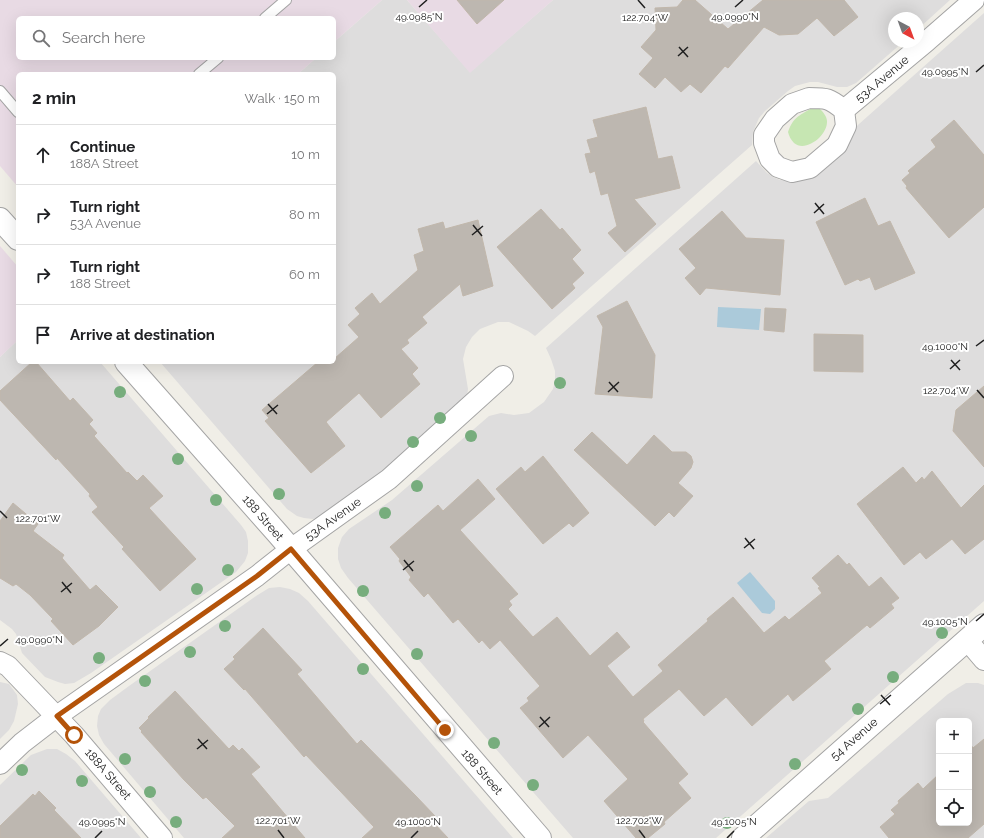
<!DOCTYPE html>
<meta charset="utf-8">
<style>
:root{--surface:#fff;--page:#f2f2f2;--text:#202124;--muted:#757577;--line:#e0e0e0}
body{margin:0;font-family:Raleway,sans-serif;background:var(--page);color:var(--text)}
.controls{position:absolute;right:12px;bottom:12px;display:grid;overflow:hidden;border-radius:6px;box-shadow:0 4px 16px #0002}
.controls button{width:36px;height:36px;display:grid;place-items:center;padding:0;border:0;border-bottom:1px solid var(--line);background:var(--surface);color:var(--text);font:20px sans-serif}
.compass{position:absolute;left:888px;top:12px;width:36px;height:36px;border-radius:50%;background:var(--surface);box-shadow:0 4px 16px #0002;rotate:139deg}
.stop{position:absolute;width:12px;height:12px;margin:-9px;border:3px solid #b45309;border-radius:50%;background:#fff}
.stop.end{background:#b45309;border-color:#fff;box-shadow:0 1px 4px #0008}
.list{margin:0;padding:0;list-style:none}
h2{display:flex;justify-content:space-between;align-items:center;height:52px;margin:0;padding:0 16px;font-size:17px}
h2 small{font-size:13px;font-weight:400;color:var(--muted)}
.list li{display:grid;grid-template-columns:26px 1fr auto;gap:12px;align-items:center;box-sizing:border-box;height:60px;padding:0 16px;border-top:1px solid var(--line)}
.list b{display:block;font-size:15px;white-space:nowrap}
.list p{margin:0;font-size:13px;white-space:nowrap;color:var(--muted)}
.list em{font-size:13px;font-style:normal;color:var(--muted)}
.icon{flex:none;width:22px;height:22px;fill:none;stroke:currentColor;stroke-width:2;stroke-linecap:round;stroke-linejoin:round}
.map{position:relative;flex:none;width:984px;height:838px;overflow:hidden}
.search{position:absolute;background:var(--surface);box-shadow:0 4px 16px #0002;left:16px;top:16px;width:320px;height:44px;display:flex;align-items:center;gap:10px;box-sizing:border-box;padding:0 14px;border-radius:6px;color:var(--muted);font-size:15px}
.panel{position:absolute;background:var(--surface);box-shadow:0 4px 16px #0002;left:16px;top:72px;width:320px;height:292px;border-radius:6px}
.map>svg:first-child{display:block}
</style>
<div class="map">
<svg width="984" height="838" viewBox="0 0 984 838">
<rect width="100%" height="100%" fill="#f0eee7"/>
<g fill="#dedddd" fill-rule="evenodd">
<path d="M382,0H407L470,72L553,0H950L918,29V18H894V42H903L856,83L847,87H837L818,82H810L795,86L788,91L765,111L759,118L753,132L752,145L535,336L528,331L509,322H498L480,329L472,337L466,347L463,359L468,389L467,397L385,473L323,516L313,519L304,518L297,516L287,509L160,362H334V74H298L316,58H334V42Z"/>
<path d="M984,13V601L716,838H573L348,578L341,568L338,559V548L342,537L349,529L392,500L489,416L501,413L514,415L529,413L544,402L553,389L555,381V371L551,359L546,348L756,161L767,173L773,177L780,180L793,181L854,129L859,124Z"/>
<path d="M18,340V362H100L241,525L246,532L248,541V553L245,561L236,572L91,673L74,683L65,684L58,682L45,677L22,653L16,634L12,629L0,620V357Z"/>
<path d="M280,587L290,589L299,593L308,601L513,838H184L104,744L99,735L97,726L98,716L101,709L110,700L129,686L256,596L269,588Z"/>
<path d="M0,682L9,684L17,695L18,704L14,721L9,730L0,739Z"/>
<path d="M966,683H978L984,685V838H766L809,801L828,798L948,694ZM939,721H969V823H939Z"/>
<path d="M47,749H57L66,754L75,761L141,838H0V785L31,755Z"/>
</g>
<g fill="#e8dae4">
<path d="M0,0H382L334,42V18H18V58H316L298,74H18V187L0,166Z"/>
<path d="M407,0H553L470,73Z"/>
<path d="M0,246L18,267V340L0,357Z"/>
</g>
<path fill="#c6e6b2" d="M812,108H819C822,111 827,116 827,121C828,135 806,153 794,143C791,140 789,136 788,132C793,118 798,116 812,108Z"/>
<g fill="#abcada">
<path d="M718,307L761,309L759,330L717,327Z"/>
<path d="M750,572L775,601V609L770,614L762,613L737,583Z"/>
</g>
<g fill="#bdb7b0" stroke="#c1b7ab">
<path d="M457,0H504L477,24Z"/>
<path d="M683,0H695L728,29L763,0H844L858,17L834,36L817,18L798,34L779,35L764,27L728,68L725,66L701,93L690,84L681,92L665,77L655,88L639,74L653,58L641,47L656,30L655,8L677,7Z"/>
<path d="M646,107L658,159L672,156L680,188L634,199L656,224L625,252L608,233L617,226L608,193L601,195L595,171L590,173L585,154L591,153L587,140L598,137L593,120Z"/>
<path d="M954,120L984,155V207L949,238L906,188L907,186L902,180L910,173L908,171L936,147L931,140Z"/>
<path d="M865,198L878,226L890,221L915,273L875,290L870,277L860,281L858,279L845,285L816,222Z"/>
<path d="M541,209L560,230L562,228L581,250L572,259L584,273L572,284L575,288L552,309L497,247Z"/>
<path d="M722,211L746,238L784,240L780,295L706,288L700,295L685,278L696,268L679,249Z"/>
<path d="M478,220L493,286L463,296L460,284L422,317L427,323L407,340L409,343L401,349L418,368L412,374L420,384L381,418L359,393L326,422L345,446L311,473L265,421L269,418L262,410L318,362H334V359L359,337L348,325L360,314L355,308L372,293L380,304L418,270L414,255L424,251L418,229L443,222L445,229Z"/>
<path d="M627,301L655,355L652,398L595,394L603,327L597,316Z"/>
<path d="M765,308L786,309L784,332L764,330Z"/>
<path d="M814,334L863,335V372L814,371Z"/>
<path d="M32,362H36L70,401L73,398L93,420L89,424L97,433L94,436L127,473L128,472L137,481L143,475L163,496L149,508L196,559L160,591L122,549L124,547L92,512L98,507L89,496L90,494L57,458L56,460L0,400V391Z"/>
<path d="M984,386V467L953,431L956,410Z"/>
<path d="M592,432L627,465L654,435L672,452H686L691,456L693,462L691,468L678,483L693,496L674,517L669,512L655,526L574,450Z"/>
<path d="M543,456L589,513L573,527L569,523L543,544L496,489L521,467L525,472Z"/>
<path d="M903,467L916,483L922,477L924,480L932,471L961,508L984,485V539L965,554L952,539L926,559L920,552L904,565L857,504Z"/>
<path d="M478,479L495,499L460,530L518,594L509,601L512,605L508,609L533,637L557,617L590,656L617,632L630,647L607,666L633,697L663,671L658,665L708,621L707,619L733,597L764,633L785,616L789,620L822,593L818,588L820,587L812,578L838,555L847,565L849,563L869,587L881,577L899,598L891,604L894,608L870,628L867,625L824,661L831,669L793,701L788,694L752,726L726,697L704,716L679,689L643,719L644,721L643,722L688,774L678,783L691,798L664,822L665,824L648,838H636L604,801L628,779L588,735L563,758L520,708L529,701L527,698L540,686L500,640L490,649L482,640L479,643L458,619L453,623L428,593L424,597L409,580L411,577L399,561L400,559L390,547L438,505L443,511Z"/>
<path d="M13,503L38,524L33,531L64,555L62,558L90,590L96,585L118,607L99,626L73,645L51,621L53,619L30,595L16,584L13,586L0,578V521Z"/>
<path d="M263,628L302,670L297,674L357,744L361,740L415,795L435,816L431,820L448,838H362L374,827L306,755L304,757L245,689L244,690L224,669L235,659L233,657Z"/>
<path d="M175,691L229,749L233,745L239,751L242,748L260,767L251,774L305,838H222L235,826L206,797L203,799L184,780L141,732L142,731L139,728L149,718L148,717Z"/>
<path d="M984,739V824L968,838H889L880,827L895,814L891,810L899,803L898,801L918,783L923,789L939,774V823H969V747L971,745L973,748Z"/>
<path d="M39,791L56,808L54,810L81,838H0V826L33,794L35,796Z"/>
</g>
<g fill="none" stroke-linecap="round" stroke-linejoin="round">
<defs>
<g id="service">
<path d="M265,18L286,0"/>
<path d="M199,74L218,58"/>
<path d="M0,91L18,112"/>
</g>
<g id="minor">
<path d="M809,98C827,98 829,98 844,110L846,126L837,145L810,168L792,172L778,167L770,159L764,143V135L775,119L792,104Z"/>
<path d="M844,110L927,41L974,0"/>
<path d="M967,640L984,660"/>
<path d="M0,662L8,666L74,735L162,838"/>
<path d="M0,764L22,743L57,716L257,576L291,549L389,479L503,376"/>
</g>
<g id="tertiary">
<path d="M0,219L18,239"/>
<path d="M126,362L278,534L540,838"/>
<path d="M743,838L984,625"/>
</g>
</defs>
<use href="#service" stroke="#a4a4a4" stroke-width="12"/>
<use href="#minor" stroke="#a4a4a4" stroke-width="22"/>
<use href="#tertiary" stroke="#a4a4a4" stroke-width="24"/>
<use href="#service" stroke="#fff" stroke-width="10"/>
<use href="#minor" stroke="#fff" stroke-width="20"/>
<use href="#tertiary" stroke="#fff" stroke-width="22"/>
</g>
<g fill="#77ad7d">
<circle cx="560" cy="383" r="6"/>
<circle cx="120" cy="392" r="6"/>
<circle cx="440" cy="418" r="6"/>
<circle cx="471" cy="436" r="6"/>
<circle cx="413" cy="442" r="6"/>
<circle cx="178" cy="459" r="6"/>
<circle cx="417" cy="486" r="6"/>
<circle cx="279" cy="494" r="6"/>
<circle cx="216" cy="500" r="6"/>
<circle cx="385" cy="513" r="6"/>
<circle cx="228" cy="570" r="6"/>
<circle cx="197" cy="589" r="6"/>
<circle cx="363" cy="591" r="6"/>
<circle cx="225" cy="626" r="6"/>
<circle cx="942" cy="633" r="6"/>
<circle cx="190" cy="652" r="6"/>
<circle cx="417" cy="654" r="6"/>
<circle cx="99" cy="658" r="6"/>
<circle cx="363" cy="669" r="6"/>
<circle cx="893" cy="677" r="6"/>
<circle cx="145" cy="681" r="6"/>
<circle cx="858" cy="709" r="6"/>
<circle cx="494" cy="743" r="6"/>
<circle cx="125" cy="759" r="6"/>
<circle cx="795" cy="764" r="6"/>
<circle cx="22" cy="770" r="6"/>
<circle cx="82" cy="781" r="6"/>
<circle cx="533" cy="785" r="6"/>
<circle cx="150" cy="792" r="6"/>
<circle cx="176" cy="822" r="6"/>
<circle cx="727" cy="823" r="6"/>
</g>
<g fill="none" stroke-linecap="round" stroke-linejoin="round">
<path stroke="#b45309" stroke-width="5" d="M74,735L57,716L257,576L291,549L445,730"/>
</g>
<path fill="none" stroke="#202020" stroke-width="1.5" d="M638,0L645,8M419,7L427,0M735,7L743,0M679,47L688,57M678,56L688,47M976,72L984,65M815,203L824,214M814,213L824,204M473,225L482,236M472,235L483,226M976,346L984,340M951,360L960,370M950,369L960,360M609,382L618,392M977,390L984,398M608,392L619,382M268,404L277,414M267,414L278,405M0,511L7,518M745,538L754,549M744,548L755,539M404,560L413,571M403,570L414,561M62,582L71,593M61,592L72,583M976,621L984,614M0,646L8,639M881,695L890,705M880,704L891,695M540,717L549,727M539,727L550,717M198,739L207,749M197,749L208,740M278,830L284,838M639,830L645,838M95,838L102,831M411,838L418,831M727,838L734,831"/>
<g text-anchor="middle" stroke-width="4" stroke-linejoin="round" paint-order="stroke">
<g font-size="12" fill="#202020" stroke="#fff">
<text transform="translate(882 79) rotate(-40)" y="4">53A Avenue</text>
<text transform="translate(263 518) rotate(49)" y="4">188 Street</text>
<text transform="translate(333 519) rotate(-35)" y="4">53A Avenue</text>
<text transform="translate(854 739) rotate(-41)" y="4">54 Avenue</text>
<text transform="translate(482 772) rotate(49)" y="4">188 Street</text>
<text transform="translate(108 774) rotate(49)" y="4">188A Street</text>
</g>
</g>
<g font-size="10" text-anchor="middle" fill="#202020" stroke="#fff" stroke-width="4" stroke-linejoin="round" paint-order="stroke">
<text x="419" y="20">49.0985°N</text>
<text x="735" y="20">49.0990°N</text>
<text x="645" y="21">122.704°W</text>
<text x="945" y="75">49.0995°N</text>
<text x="945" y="350">49.1000°N</text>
<text x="946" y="394">122.704°W</text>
<text x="38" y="522">122.701°W</text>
<text x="945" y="625">49.1005°N</text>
<text x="39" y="643">49.0990°N</text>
<text x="278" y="824">122.701°W</text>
<text x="639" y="824">122.702°W</text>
<text x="102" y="825">49.0995°N</text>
<text x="418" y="825">49.1000°N</text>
<text x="734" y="825">49.1005°N</text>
</g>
</svg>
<div class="controls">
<button>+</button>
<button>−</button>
<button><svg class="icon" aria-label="locate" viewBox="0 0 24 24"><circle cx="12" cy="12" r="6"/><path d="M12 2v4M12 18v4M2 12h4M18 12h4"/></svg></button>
</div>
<svg class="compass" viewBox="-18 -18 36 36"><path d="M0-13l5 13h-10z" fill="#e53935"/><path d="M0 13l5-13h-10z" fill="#757577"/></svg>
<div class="stop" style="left:74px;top:735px"></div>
<div class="stop end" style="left:445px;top:730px"></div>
<div class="search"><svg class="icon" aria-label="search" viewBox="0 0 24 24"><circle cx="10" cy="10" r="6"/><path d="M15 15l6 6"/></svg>Search here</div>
<section class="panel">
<h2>2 min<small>Walk · 150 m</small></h2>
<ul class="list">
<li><svg class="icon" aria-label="ahead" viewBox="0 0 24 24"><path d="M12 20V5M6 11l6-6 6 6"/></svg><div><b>Continue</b><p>188A Street</p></div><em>10 m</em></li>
<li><svg class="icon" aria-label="right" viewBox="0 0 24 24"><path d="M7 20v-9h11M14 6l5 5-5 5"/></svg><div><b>Turn right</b><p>53A Avenue</p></div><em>80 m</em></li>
<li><svg class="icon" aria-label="right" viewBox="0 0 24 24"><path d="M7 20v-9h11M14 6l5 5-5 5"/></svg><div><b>Turn right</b><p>188 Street</p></div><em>60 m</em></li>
<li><svg class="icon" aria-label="arrive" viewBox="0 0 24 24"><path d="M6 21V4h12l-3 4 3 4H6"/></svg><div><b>Arrive at destination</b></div></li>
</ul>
</section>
</div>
